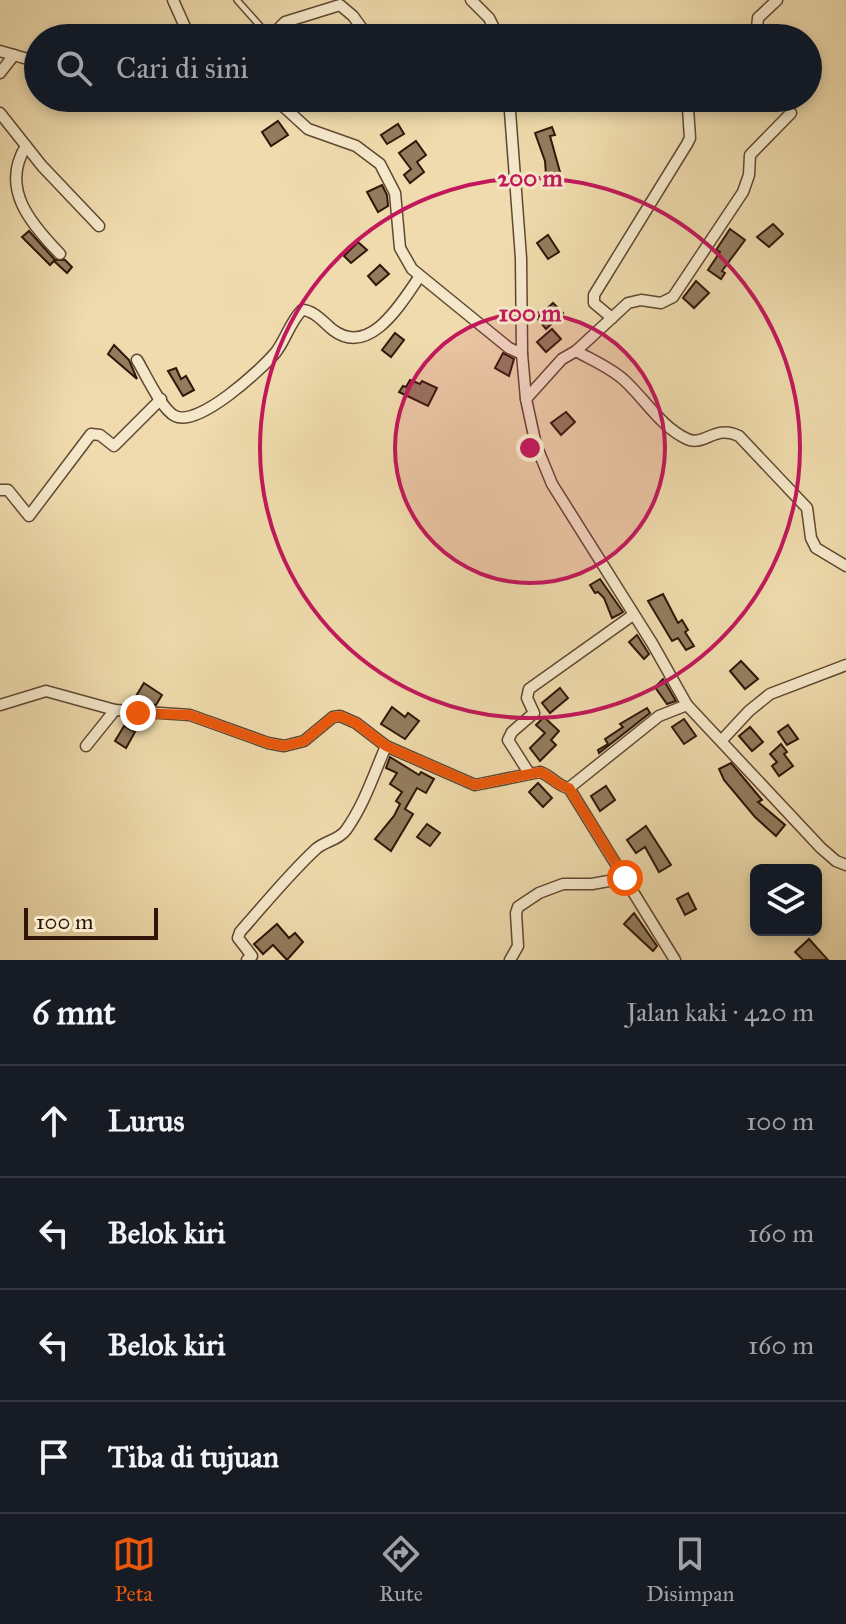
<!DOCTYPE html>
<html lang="id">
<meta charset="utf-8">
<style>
:root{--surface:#171b24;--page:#20242c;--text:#f1f3f6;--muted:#9ea1a6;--line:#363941;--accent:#ea580c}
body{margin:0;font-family:"IM FELL Great Primer",serif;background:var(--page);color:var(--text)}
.controls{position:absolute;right:24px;bottom:24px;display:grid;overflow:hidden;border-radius:12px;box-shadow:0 4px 12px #0003}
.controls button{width:72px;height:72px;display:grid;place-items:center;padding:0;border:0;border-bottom:2px solid var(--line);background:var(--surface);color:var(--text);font:40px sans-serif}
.scale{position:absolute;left:24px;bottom:20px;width:134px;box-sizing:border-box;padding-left:8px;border:4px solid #2f1608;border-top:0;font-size:22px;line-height:28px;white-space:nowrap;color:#2f1608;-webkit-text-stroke:6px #f5e8ca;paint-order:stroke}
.stop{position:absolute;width:24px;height:24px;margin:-18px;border:6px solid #ea580c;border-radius:50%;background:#fff}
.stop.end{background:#ea580c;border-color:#fff;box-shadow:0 2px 8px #0008}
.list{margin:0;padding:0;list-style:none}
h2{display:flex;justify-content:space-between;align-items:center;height:104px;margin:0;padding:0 32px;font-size:34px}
h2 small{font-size:26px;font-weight:400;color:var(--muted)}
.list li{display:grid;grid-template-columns:52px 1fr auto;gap:24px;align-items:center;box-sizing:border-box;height:112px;padding:0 32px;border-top:2px solid var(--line)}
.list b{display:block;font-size:30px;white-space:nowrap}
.list em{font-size:26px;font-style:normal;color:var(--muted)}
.icon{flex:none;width:44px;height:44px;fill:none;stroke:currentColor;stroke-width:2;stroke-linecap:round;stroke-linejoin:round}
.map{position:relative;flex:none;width:846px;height:960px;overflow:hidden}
.search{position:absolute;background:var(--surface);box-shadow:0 4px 12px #0003;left:24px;right:24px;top:24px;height:88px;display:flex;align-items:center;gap:20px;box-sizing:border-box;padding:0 28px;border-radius:44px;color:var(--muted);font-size:30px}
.sheet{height:552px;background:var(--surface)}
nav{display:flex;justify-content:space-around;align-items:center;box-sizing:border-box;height:112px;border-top:2px solid var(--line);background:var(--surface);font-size:22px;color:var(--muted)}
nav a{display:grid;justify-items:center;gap:4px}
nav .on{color:var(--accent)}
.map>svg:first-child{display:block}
</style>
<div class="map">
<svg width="846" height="960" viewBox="0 0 846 960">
<rect width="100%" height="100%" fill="#efdbad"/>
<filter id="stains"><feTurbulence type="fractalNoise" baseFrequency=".0025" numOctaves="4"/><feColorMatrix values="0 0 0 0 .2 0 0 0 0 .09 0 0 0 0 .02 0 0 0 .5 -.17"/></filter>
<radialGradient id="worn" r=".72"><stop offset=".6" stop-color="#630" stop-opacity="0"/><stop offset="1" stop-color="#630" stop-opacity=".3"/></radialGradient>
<g fill="#937c5e" stroke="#2f1608" stroke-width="2">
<path d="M278,121L288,135L271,146L262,132Z"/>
<path d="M398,124L404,134L387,144L381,135Z"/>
<path d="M552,127L555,135L550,136L560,172L546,175L545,161L535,133Z"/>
<path d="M416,141L426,155L417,162L424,172L410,183L404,175L411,169L399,153Z"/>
<path d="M382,185L387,195L388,206L378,212L367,192Z"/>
<path d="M773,224L783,234L769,247L757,237Z"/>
<path d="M730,229L745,240L722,271L725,273L721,279L708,270L720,252L716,250Z"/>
<path d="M29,231L55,260H65L72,267L67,273L54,261L50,265L22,237Z"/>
<path d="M548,235L559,252L548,259L537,243Z"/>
<path d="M358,242L367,250L351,263L344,256Z"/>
<path d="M380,265L389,274L376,285L368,276Z"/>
<path d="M696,281L709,293L694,308L683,298Z"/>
<path d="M553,303L563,313L546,329L537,318Z"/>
<path d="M552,329L561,339L546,352L537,342Z"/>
<path d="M395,333L404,340L391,357L382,350Z"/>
<path d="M114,345L129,360L137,379L108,354Z"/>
<path d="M503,353L514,359L509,376L495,368Z"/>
<path d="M176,368L181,379L186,376L194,390L183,396L168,371Z"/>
<path d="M410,380L420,384L422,381L437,388L428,406L399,392L403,386L406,387Z"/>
<path d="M566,412L575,422L561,435L551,423Z"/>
<path d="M600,579L623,612L620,614L612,618L604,598L598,592L595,593L590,585Z"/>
<path d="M663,594L678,623L682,620L688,630L685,632L694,646L686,650L678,638L672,641L648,601Z"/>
<path d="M637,635L649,654L644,659L629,642Z"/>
<path d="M741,661L758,679L745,689L730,671Z"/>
<path d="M663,679L676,701L667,704L655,687Z"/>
<path d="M144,683L162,695L156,705L133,701Z"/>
<path d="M560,688L568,698L550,713L542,703Z"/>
<path d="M392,707L405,717L408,713L419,721L405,739L381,724Z"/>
<path d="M647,708L650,713L599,753L598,750L608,744L605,739L623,727L620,724Z"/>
<path d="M544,717L559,731L551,740L556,745L540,761L530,748L545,733L536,725Z"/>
<path d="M684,719L696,736L684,744L672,727Z"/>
<path d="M788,725L798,739L787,745L778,732Z"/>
<path d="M124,726L135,732L126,748L115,741Z"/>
<path d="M750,727L763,742L752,751L739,736Z"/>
<path d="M781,744L787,752L784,754L793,766L779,776L772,766L777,762L770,754Z"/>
<path d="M390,757L419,775L421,772L434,779L426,793L417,788L405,809L413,814L391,851L375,839L394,816L400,804L396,801L402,792L390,784L397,773L386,768Z"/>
<path d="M731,763L762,800L758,802L785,825L776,836L755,817L724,780L719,769Z"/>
<path d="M538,783L552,798L543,807L529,792Z"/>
<path d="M606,786L615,800L600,811L591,796Z"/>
<path d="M427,824L440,833L430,846L417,837Z"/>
<path d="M646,826L671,865L659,872L645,847L636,853L627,840Z"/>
<path d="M688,893L696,909L685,915L677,899Z"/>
<path d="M634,913L657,946L653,951L624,924Z"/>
<path d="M277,924L289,938L295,933L303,942L287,960L273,945L263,954L254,944Z"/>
<path d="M809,939L828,960H803L795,952Z"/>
</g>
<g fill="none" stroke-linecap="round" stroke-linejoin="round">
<defs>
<path id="lane" d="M237,0L269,36"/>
<g id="street">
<path d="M173,0L190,38"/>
<path d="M471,0L489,18L499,38"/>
<path d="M269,38L285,22L340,5L353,16L369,38"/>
<path d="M756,38L758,18L777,0"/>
<path d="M0,51L38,62"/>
<path d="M0,73L14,55"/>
<path d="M274,98L308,129L356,146L380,164L395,193L400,248L412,269L509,348L522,354L526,399L536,445L552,484L652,643L687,705L821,848L836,861L846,865"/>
<path d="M509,98L521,258L522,354"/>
<path d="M0,113L42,166L99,226"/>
<path d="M26,146C0,188 30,223 60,254"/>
<path d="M612,318L594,303V295L687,144L690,138L688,108L698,98"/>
<path d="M576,351C592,360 611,368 624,380C645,399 661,427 687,439C704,447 715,424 739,436L807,508L811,538L816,548L846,566"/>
<path d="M137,360C145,373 161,409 175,416C198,428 262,369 276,352C286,339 290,322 302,310C314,310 324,323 333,330C370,358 402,302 420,276"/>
<path d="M526,399L562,359L576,351L628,303L641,300L661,303L673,297L743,192L749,175L750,155L791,113"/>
<path d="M0,490H8L29,516L91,434L100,435L114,446L161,399"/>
<path d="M0,705L46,691L115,710L190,715L268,743L284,746L304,741L333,717L340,716L356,723L386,746L475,785L540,772C552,776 558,787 569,788L659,716L687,705"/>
<path d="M722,740L749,711L770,694L846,665"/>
<path d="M86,746L115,710"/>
<path d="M529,773L508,740L512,732L534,713L527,698L529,689L633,615"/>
<path d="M569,788L675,960"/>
<path d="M247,960L252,956L238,938L240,932C265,904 288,875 316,849C325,841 339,840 346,830C364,805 374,774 386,746"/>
<path d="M510,960L518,946L516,913L518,907L539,893L563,884H592L625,878"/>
</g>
</defs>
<use href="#lane" stroke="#5f4731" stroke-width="8"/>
<use href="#street" stroke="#5f4731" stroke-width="13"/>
<use href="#lane" stroke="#f5e8ca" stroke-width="5"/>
<use href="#street" stroke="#f5e8ca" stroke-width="10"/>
</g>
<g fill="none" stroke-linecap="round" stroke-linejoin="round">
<path stroke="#ea580c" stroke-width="10" d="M138,713L190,715L268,743L284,746L304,741L333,717L340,716L356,723L386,746L475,785L540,772C551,776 558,787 569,788L625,878"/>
</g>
<circle cx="530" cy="448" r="135" fill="#c2185b" fill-opacity=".12"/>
<g fill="none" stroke="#c2185b" stroke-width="4">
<circle cx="530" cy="448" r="135"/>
<circle cx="530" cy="448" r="270"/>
</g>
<circle cx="530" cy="448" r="12" fill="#c2185b" stroke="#f5e8ca" stroke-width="4"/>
<g font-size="24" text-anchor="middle" font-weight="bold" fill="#c2185b" stroke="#f5e8ca" stroke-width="6" stroke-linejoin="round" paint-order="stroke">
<text x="530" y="186">200 m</text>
<text x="530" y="321">100 m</text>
</g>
<rect width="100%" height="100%" filter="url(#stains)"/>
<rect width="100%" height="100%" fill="url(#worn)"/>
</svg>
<div class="controls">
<button><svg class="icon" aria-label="layers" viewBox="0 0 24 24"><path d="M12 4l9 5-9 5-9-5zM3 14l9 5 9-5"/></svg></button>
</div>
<div class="scale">100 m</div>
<div class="stop" style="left:625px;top:878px"></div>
<div class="stop end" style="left:138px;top:713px"></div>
<div class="search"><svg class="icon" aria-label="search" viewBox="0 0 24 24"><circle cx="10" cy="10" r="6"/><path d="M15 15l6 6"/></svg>Cari di sini</div>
</div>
<section class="sheet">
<h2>6 mnt<small>Jalan kaki · 420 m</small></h2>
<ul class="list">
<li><svg class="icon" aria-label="ahead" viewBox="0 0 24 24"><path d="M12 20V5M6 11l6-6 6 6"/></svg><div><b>Lurus</b></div><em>100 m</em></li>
<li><svg class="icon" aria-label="left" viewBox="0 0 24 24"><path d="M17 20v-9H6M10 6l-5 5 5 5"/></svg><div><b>Belok kiri</b></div><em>160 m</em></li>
<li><svg class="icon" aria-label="left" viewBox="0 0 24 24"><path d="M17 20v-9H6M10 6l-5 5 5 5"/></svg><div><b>Belok kiri</b></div><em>160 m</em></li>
<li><svg class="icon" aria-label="arrive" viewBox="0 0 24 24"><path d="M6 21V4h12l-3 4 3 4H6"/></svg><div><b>Tiba di tujuan</b></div></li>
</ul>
</section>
<nav>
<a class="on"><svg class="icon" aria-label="map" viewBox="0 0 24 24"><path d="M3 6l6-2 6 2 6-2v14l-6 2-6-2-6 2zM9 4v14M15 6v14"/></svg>Peta</a>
<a><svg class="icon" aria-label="directions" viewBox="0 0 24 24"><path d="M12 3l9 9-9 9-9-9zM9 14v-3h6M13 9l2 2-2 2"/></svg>Rute</a>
<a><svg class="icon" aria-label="saved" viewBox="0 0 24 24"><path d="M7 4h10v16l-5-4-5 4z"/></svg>Disimpan</a>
</nav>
